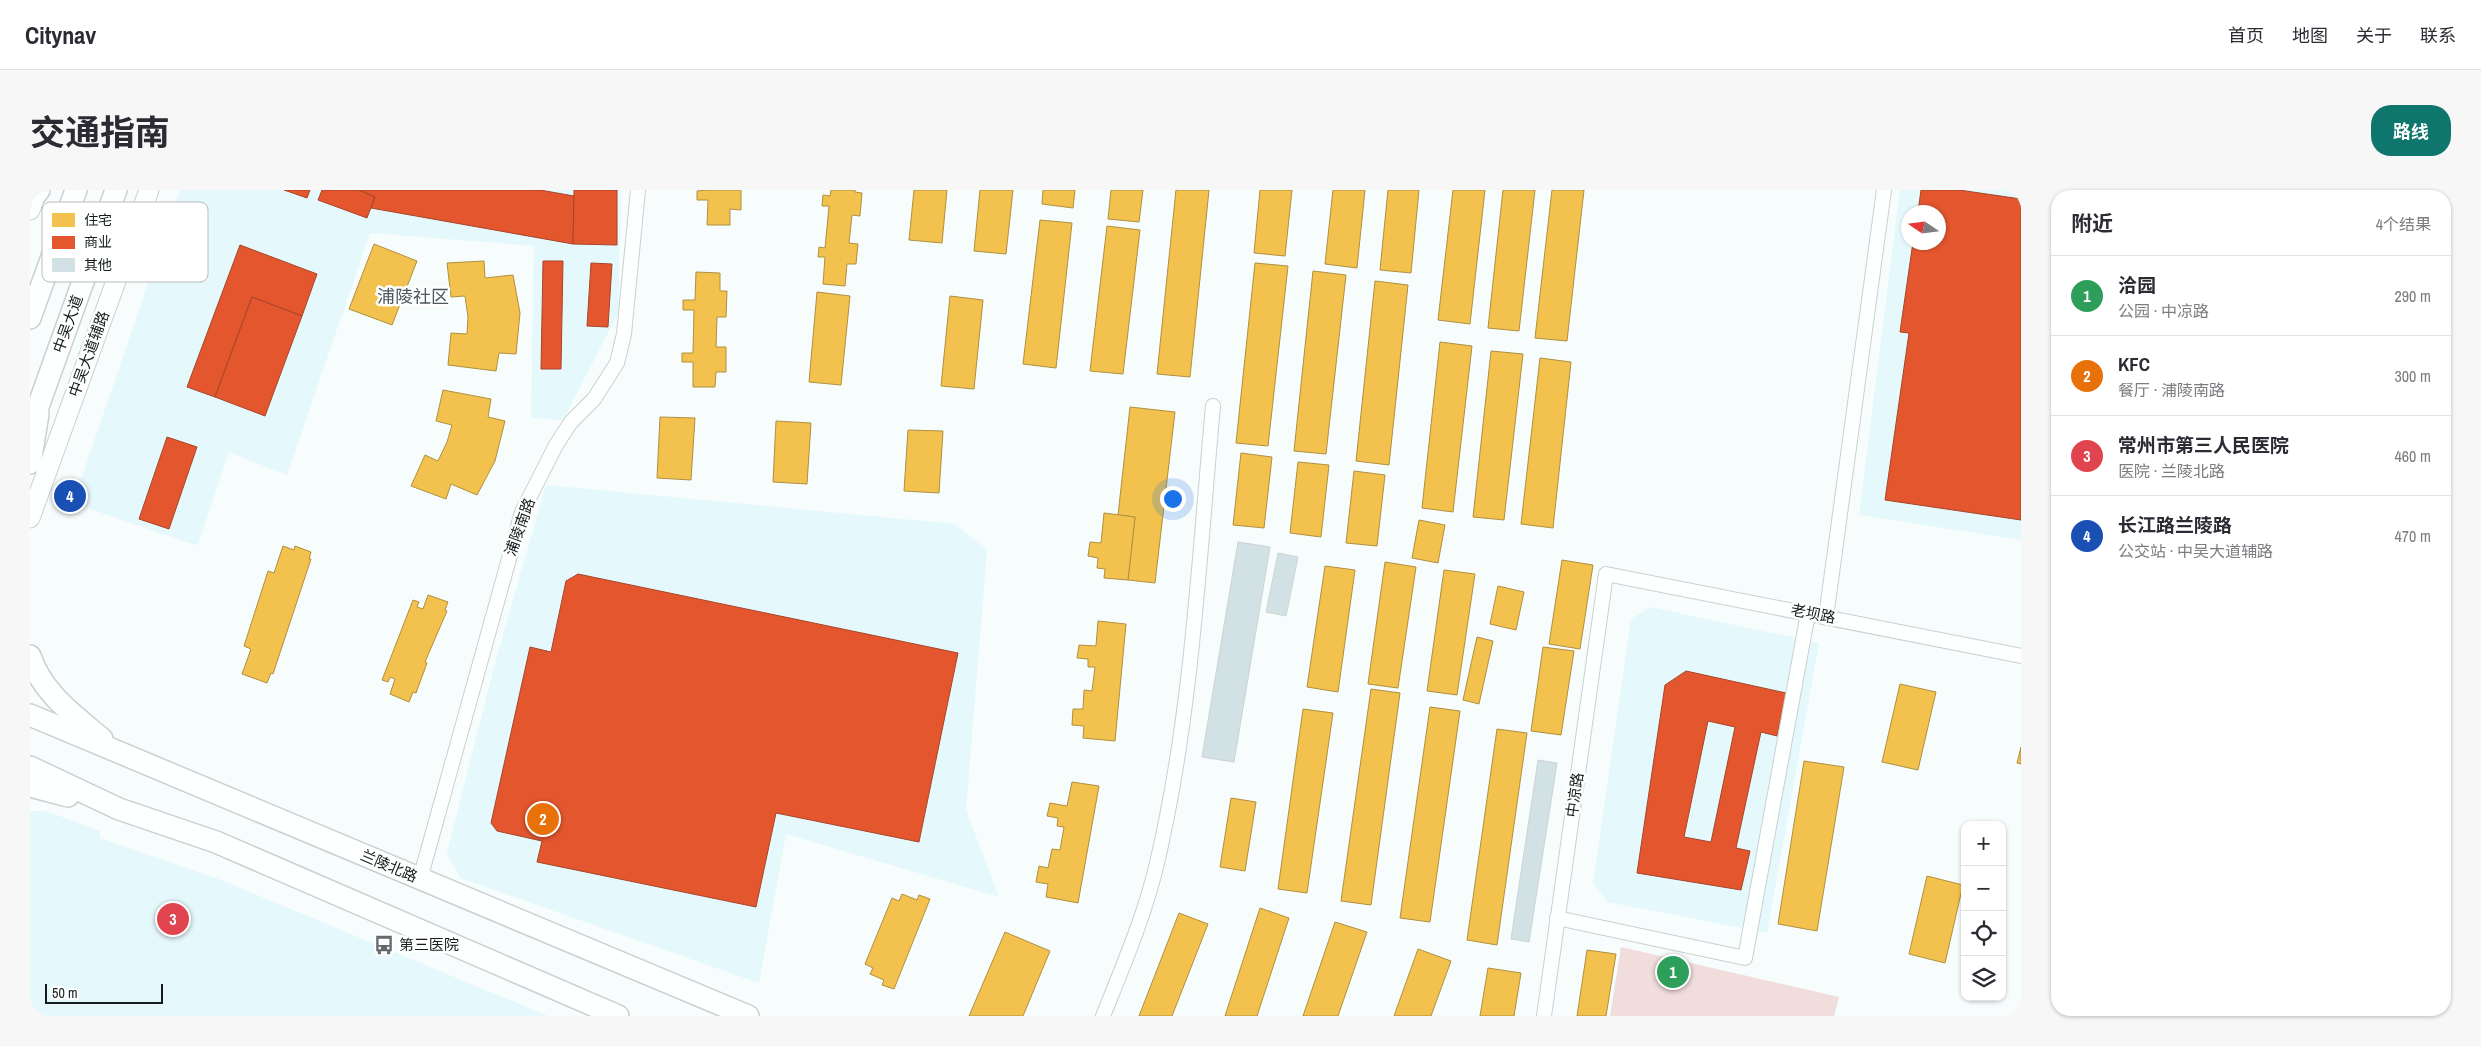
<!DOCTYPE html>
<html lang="zh">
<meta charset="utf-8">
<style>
:root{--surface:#fff;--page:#f7f7f7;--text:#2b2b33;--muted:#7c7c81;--line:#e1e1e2;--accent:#0f766e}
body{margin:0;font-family:"Archivo Narrow","Noto Sans SC",sans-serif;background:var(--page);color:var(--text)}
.controls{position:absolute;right:15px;bottom:15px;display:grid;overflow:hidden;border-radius:10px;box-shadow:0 1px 4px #0004}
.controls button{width:45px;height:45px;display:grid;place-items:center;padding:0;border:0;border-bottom:1px solid var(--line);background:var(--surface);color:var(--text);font:25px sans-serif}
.compass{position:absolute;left:1871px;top:15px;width:45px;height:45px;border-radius:50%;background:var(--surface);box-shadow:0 1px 4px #0004;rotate:283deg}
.scale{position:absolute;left:15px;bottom:12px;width:118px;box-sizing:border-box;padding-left:5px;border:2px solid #151c1d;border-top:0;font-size:14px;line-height:18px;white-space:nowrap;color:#151c1d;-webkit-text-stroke:4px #fff;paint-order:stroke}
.you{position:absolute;left:1142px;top:308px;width:18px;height:18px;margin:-12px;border:4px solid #fff;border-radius:50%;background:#1a73e8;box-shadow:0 0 0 8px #1a73e833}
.badge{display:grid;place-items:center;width:32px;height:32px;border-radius:50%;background:var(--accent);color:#fff;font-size:16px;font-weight:700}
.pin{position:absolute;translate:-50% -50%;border:2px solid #fff;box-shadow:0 1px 5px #0006}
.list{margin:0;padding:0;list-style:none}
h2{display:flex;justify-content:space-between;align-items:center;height:65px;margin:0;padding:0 20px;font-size:21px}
h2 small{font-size:16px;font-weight:400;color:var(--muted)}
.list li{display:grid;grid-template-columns:32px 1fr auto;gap:15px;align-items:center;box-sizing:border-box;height:80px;padding:0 20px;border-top:1px solid var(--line)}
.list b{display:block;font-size:19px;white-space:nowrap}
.list p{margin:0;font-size:16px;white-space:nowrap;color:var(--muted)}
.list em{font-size:16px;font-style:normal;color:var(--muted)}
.icon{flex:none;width:28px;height:28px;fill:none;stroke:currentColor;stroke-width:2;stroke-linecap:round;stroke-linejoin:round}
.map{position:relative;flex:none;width:1991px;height:826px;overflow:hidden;border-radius:20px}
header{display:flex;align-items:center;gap:30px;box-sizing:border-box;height:70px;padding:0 25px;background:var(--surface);border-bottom:1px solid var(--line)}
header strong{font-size:24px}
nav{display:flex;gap:28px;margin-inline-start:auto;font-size:18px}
.intro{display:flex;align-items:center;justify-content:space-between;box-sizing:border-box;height:120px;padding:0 30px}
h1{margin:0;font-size:35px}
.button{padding:12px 22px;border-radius:20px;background:var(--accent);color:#fff;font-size:18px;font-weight:700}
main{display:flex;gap:30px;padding:0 30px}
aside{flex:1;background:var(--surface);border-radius:20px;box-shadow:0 1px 4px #0004}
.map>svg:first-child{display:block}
</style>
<header>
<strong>Citynav</strong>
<nav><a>首页</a><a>地图</a><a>关于</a><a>联系</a></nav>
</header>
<div class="intro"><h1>交通指南</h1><a class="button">路线</a></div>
<main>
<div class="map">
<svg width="1991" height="826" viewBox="0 0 1991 826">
<rect width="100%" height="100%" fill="#f7fcfc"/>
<g fill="#e5f8fb" fill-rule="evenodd">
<path d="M150,0H591L588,123L533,230L501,228L504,56L340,43L257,285L199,262L168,355L159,353L43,313Z"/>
<path d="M1870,0H1972L1991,3V350L1829,325ZM1878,22H1908V52H1878Z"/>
<path d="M516,295L925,334L957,360L936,620L969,707L756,644L729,793L430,688L417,663L464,477Z"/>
<path d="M1620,417L1789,453L1737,743L1578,712L1563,694L1601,429Z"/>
<path d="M0,621H16L70,641V648L191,690L518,826H0Z"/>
</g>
<path fill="#f0dddc" d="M1591,757L1809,807L1804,826H1580Z"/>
<g fill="#f2c14e" stroke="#b0903f">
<path d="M678,0H711V20L700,19V35H677L678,10H667V1Z"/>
<path d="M801,0H825V2L832,3L830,26L822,25L819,53L828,54L826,74H817L815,96L793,94L795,67H788L789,57L795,58L799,16H792L793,5L800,6Z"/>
<path d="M884,0H917L912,53L879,50Z"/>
<path d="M950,0H983L976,64L944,61Z"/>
<path d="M1013,0H1045L1043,18L1012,14Z"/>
<path d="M1081,0H1113L1109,32L1078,29Z"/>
<path d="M1146,0H1179L1160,187L1127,184Z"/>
<path d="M1230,0H1262L1255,66L1224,63Z"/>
<path d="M1303,0H1335L1327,78L1295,74Z"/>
<path d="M1358,0H1389L1381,83L1350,80Z"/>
<path d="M1423,0H1455L1440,134L1408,130Z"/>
<path d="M1473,0H1505L1489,141L1458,138Z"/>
<path d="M1522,0H1554L1537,151L1505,148Z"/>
<path d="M1010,30L1042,33L1026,178L993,174Z"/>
<path d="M1077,36L1110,40L1093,184L1060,181Z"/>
<path d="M344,54L387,71L362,135L319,119Z"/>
<path d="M454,71L455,88L483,85L490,123L486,164L469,163L466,181L418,175L421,143L437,144L438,127L435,106L421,107L417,73Z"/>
<path d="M1225,73L1258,76L1238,256L1206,253Z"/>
<path d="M1283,81L1316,85L1296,264L1264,261Z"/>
<path d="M666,82L690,83V101H697L696,127H687L686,157H696V182H686L685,197H663V172H652V163H663L664,120H653V110H665Z"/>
<path d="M1345,91L1378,95L1359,275L1326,271Z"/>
<path d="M787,102L820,106L811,195L779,192Z"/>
<path d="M920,106L953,110L944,199L911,196Z"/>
<path d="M1410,152L1442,156L1423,322L1392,318Z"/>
<path d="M1461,161L1493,164L1474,330L1443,327Z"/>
<path d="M1510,168L1541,172L1523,338L1491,334Z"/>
<path d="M413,200L461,209L458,227L475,231L465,271L447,305L421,294L416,309L381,296L395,265L408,271L417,252L422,235L406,231Z"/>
<path d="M1100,217L1145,222L1125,393L1098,390L1105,327L1088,325Z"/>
<path d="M630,227L665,228L661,290L627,288Z"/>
<path d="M746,231L781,233L777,294L743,292Z"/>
<path d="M878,240L913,241L909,303L874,301Z"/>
<path d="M1211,263L1242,267L1234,338L1203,335Z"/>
<path d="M1268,272L1299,275L1291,347L1260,343Z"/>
<path d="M1324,281L1355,285L1347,356L1316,353Z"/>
<path d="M1074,323L1105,327L1098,390L1074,388L1075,379L1067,378L1068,368L1058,366L1060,352L1071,353Z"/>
<path d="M1389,330L1415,335L1408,373L1382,368Z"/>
<path d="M253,356L264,360L265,356L281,362L279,369H281L243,484L241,483L237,493L212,484L221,459L214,456L238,381L244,383Z"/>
<path d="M1532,370L1563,375L1550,459L1519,454Z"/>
<path d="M1355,372L1386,377L1368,498L1338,494Z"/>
<path d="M1295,376L1325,380L1308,502L1277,497Z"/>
<path d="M1414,380L1445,384L1427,505L1397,501Z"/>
<path d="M1468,396L1494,402L1486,440L1460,434Z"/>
<path d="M398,405L418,412L415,420L417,421L395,472L397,473L386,503L383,502L379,512L360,504L365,489L360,487L358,492L352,490L383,410L389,412L387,417L393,419Z"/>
<path d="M1068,431L1096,434L1085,551L1053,548L1054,536L1042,535L1043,519H1053L1054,500L1062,501L1065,477H1058V469L1047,468L1049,455L1066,456Z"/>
<path d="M1447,447L1463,451L1449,514L1433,510Z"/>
<path d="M1513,457L1544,461L1531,545L1501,541Z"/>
<path d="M1870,494L1906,502L1888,580L1852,572Z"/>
<path d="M1341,499L1370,503L1341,715L1311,711Z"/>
<path d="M1400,517L1430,521L1400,732L1370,728Z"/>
<path d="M1273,519L1303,523L1277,703L1248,699Z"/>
<path d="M1467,539L1497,543L1467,755L1437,750Z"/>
<path d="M1991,557V574L1987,573Z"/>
<path d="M1774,571L1814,577L1787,741L1748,734Z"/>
<path d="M1042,592L1069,596L1048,713L1016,707L1018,694L1006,692L1009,676L1018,678L1022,659L1030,660L1034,637L1027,636L1028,628L1017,626L1020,613L1037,616Z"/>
<path d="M1201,608L1226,612L1215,681L1190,677Z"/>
<path d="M1897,686L1933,695L1915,773L1879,764Z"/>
<path d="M872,704L887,710L889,705L900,709L864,799L852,795L854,790L840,784L843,778L835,774L862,708L869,711Z"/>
<path d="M1230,718L1259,728L1227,826H1195Z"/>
<path d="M1149,723L1178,734L1142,826H1109Z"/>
<path d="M1305,732L1337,742L1308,826H1273Z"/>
<path d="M975,742L1020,761L993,826H939Z"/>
<path d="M1388,759L1421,771L1401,826H1364Z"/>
<path d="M1557,760L1586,764L1576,826H1547Z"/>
<path d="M1458,778L1491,783L1484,826H1450Z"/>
</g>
<g fill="#e4572e" stroke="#a64529" fill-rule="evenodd">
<path d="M254,0H280L277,8Z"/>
<path d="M292,0H329L345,7L337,28L288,10Z"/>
<path d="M329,0H510L544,6L543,54L341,18L345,7Z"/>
<path d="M544,0H587V55L543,54Z"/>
<path d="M1891,0H1929L1991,9V330L1855,310L1879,143L1870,142L1883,52H1908V22H1888Z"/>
<path d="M210,55L287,84L272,126L222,107L185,207L157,197Z"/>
<path d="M513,71H533L531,179H511Z"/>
<path d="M561,73L582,74L578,137L557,136Z"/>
<path d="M222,107L272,126L235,226L185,207Z"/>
<path d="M137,247L167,257L139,339L109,329Z"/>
<path d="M548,384L928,463L889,652L746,623L726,717L507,672L512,651L467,641L461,633L500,457L521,462L536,391Z"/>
<path d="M1656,481L1756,503L1747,546L1731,542L1706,658L1720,661L1711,700L1607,683L1635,495ZM1678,531L1705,537L1681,652L1654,647Z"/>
</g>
<g fill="#d2e1e4" stroke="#cdd3d3">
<path d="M1208,352L1240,357L1204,572L1172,567Z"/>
<path d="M1248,363L1268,367L1256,426L1236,422Z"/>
<path d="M1508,570L1527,573L1499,752L1481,749Z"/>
</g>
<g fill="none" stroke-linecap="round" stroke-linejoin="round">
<defs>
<g id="minor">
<path d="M1796,427L1854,0"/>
<path d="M390,689L492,322L526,255L541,232L564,209L587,173L594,144L608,0"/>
<path d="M1527,728L1715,768L1778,423"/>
<path d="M1073,826C1093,776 1115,725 1127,673C1162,524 1169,368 1183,216"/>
<path d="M1514,826L1576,384L1991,466"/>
</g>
<g id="secondary">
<path d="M0,20L7,0"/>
<path d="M0,328L119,0"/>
</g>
<g id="primary">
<path d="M6,4L9,0"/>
<path d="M0,128L46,0"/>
<path d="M0,239L86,0"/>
<path d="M0,273L8,224"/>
<path d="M0,466C12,503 43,524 72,549"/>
<path d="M0,525L718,826"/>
<path d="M0,577L89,619L186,652L588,826"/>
<path d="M0,596L38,606"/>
</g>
</defs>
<use href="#minor" stroke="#cad0d1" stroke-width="16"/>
<use href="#secondary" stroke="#cad0d1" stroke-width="21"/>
<use href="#primary" stroke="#cad0d1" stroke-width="24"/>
<use href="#minor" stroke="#feffff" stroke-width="14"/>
<use href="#secondary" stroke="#feffff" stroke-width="19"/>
<use href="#primary" stroke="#feffff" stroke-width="21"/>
</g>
<defs>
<symbol id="bus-bare" viewBox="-9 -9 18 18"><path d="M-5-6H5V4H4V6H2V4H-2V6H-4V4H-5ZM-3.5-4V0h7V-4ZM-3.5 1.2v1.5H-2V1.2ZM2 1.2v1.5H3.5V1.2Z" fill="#646a6b" stroke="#fff" stroke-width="2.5" paint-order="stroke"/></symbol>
</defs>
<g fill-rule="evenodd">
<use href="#bus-bare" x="340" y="741" width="28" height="28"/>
</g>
<g text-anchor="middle" stroke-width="5" stroke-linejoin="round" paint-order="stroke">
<g font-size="15" fill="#151c1d" stroke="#fff">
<text transform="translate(38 134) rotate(-70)" y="5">中吴大道</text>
<text transform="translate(59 164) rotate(-70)" y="5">中吴大道辅路</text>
<text transform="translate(490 337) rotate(-70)" y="5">浦陵南路</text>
<text transform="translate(1783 424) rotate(11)" y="5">老坝路</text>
<text transform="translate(1545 605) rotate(-82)" y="5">中凉路</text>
<text transform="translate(359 676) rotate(23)" y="5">兰陵北路</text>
</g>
<g font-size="15" fill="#151c1d" stroke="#fff" text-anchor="start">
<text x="369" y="760">第三医院</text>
</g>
<g font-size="18" fill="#49595d" stroke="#fff">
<text x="383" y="113">浦陵社区</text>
</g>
</g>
<rect x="12" y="12" width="166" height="80" rx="8" fill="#fff" stroke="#b9bbbb" stroke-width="1"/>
<rect x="22" y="23" width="23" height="14" fill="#f2c14e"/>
<rect x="22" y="46" width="23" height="13" fill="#e4572e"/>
<rect x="22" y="68" width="23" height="14" fill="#d2e1e4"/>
<g font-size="14" fill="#151c1d">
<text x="54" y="35">住宅</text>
<text x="54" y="57">商业</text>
<text x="54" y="80">其他</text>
</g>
</svg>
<div class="controls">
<button>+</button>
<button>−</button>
<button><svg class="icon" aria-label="locate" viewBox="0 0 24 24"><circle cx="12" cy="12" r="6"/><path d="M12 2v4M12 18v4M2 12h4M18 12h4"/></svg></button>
<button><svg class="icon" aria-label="layers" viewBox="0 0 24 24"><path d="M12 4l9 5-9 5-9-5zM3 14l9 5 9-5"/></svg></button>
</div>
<svg class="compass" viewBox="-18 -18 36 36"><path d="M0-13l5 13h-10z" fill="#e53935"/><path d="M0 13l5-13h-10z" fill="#7c7c81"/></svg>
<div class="scale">50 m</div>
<div class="you"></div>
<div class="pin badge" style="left:1643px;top:782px;background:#2e9e5b">1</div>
<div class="pin badge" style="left:513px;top:629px;background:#e8710a">2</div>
<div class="pin badge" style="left:143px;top:729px;background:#e0444e">3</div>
<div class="pin badge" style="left:40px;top:306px;background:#1a4fb4">4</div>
</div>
<aside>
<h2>附近<small>4个结果</small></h2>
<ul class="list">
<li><span class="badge" style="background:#2e9e5b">1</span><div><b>洽园</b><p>公园 · 中凉路</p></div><em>290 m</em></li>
<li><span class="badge" style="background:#e8710a">2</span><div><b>KFC</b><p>餐厅 · 浦陵南路</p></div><em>300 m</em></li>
<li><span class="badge" style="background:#e0444e">3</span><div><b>常州市第三人民医院</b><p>医院 · 兰陵北路</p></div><em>460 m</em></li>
<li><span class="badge" style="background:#1a4fb4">4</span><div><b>长江路兰陵路</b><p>公交站 · 中吴大道辅路</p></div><em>470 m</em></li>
</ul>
</aside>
</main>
